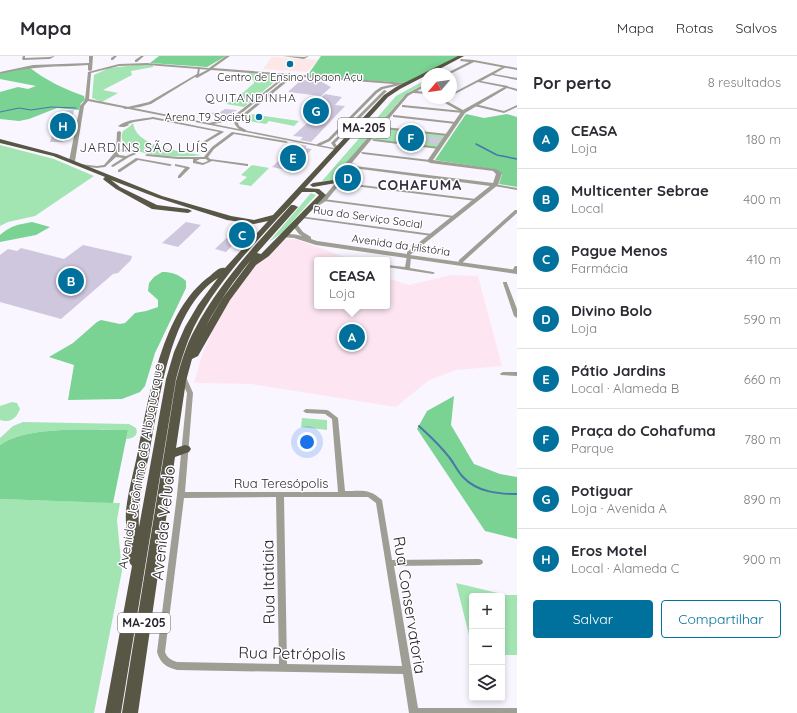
<!DOCTYPE html>
<html lang="pt">
<meta charset="utf-8">
<style>
:root{--surface:#fff;--page:#f7f7f7;--text:#2b2b33;--muted:#7c7c81;--line:#e1e1e2;--accent:#00719c}
body{margin:0;font-family:Quicksand,sans-serif;background:var(--page);color:var(--text)}
.controls{position:absolute;right:12px;bottom:12px;display:grid;overflow:hidden;border-radius:4px;box-shadow:0 2px 6px #0003}
.controls button{width:36px;height:36px;display:grid;place-items:center;padding:0;border:0;border-bottom:1px solid var(--line);background:var(--surface);color:var(--text);font:20px sans-serif}
.compass{position:absolute;left:421px;top:12px;width:36px;height:36px;border-radius:50%;background:var(--surface);box-shadow:0 2px 6px #0003;rotate:241deg}
.you{position:absolute;left:307px;top:386px;width:14px;height:14px;margin:-10px;border:3px solid #fff;border-radius:50%;background:#1a73e8;box-shadow:0 0 0 6px #1a73e833}
.badge{display:grid;place-items:center;width:26px;height:26px;border-radius:50%;background:var(--accent);color:#fff;font-size:13px;font-weight:700}
.pin{position:absolute;translate:-50% -50%;border:2px solid #fff;box-shadow:0 1px 4px #0006}
.popup{position:absolute;left:314px;top:201px;width:76px;height:52px;box-sizing:border-box;display:grid;place-content:center;border-radius:4px;background:var(--surface);filter:drop-shadow(0 1px 3px #0005);font-size:13px;white-space:nowrap;color:var(--muted)}
.popup b{font-size:15px;color:var(--text)}
.popup::after{content:'';position:absolute;left:50%;top:100%;margin-left:-8px;border:8px solid transparent;border-top-color:var(--surface)}
.list{margin:0;padding:0;list-style:none}
h2{display:flex;justify-content:space-between;align-items:center;height:52px;margin:0;padding:0 16px;font-size:17px}
h2 small{font-size:13px;font-weight:400;color:var(--muted)}
.list li{display:grid;grid-template-columns:26px 1fr auto;gap:12px;align-items:center;box-sizing:border-box;height:60px;padding:0 16px;border-top:1px solid var(--line)}
.list b{display:block;font-size:15px;white-space:nowrap}
.list p{margin:0;font-size:13px;white-space:nowrap;color:var(--muted)}
.list em{font-size:13px;font-style:normal;color:var(--muted)}
.actions{display:flex;gap:8px;padding:12px 16px}
.actions a{flex:1;padding:9px 0;border:1px solid var(--accent);border-radius:4px;text-align:center;font-size:14px;color:var(--accent)}
.actions .main{background:var(--accent);color:#fff}
.icon{flex:none;width:22px;height:22px;fill:none;stroke:currentColor;stroke-width:2;stroke-linecap:round;stroke-linejoin:round}
.map{position:relative;flex:none;width:517px;height:657px;overflow:hidden}
header{display:flex;align-items:center;gap:24px;box-sizing:border-box;height:56px;padding:0 20px;background:var(--surface);border-bottom:1px solid var(--line)}
header strong{font-size:19px}
nav{display:flex;gap:22px;margin-inline-start:auto;font-size:14px}
main{display:flex}
aside{flex:1;background:var(--surface)}
.map>svg:first-child{display:block}
</style>
<header>
<strong>Mapa</strong>
<nav><a>Mapa</a><a>Rotas</a><a>Salvos</a></nav>
</header>
<main>
<div class="map">
<svg width="517" height="657" viewBox="0 0 517 657">
<rect width="100%" height="100%" fill="#f9f6ff"/>
<path fill="#fde6f2" d="M285,183H295L353,204H317V250H387V222L409,229L451,219L478,220L502,310L456,314L429,324L396,351L251,328L194,327L203,296L225,248L256,209L270,199Z"/>
<path fill="#fde7e7" d="M272,1L318,4L307,16L263,13Z"/>
<g fill="#a3e4b3">
<path d="M136,9H151L153,10V11L131,15L132,19L103,34L118,37L102,46L92,42L94,19L109,12Z"/>
<path d="M250,17L272,19L278,23L244,51L226,48L237,42L254,27V25L247,18Z"/>
<path d="M427,23V27L409,36L402,42L337,118L343,119L339,124L322,125L396,40Z"/>
<path d="M251,58L299,65L294,70L269,65L266,68L242,64Z"/>
<path d="M133,67C134,71 135,75 138,78C150,92 183,96 201,99C186,102 111,102 123,75L129,71Z"/>
<path d="M386,71L448,79L440,92L375,84Z"/>
<path d="M0,89L54,103L94,120L35,160L8,166L0,170Z"/>
<path d="M252,109L269,112L251,130L239,128L247,121L241,119Z"/>
<path d="M311,137L316,139L283,176L269,186Z"/>
<path d="M12,346L17,347L20,353C16,363 10,367 0,364V350Z"/>
<path d="M302,362L327,364V374L301,371Z"/>
<path d="M23,366L129,368L136,372C139,379 133,383 126,383L128,374C94,374 27,369 0,389V382L13,370Z"/>
<path d="M0,443L120,447L117,464L122,515L94,657H0Z"/>
<path d="M456,527L506,539H517V599H502V540H472V591Z"/>
</g>
<g fill="#7ad293">
<path d="M159,0H226L207,11L150,7Z"/>
<path d="M321,0H462L405,27L307,20Z"/>
<path d="M29,11C45,24 66,34 84,40L85,44L81,47L79,54L57,52L29,63L19,65L0,63V36L18,31L28,33L36,30L0,23V18L8,15Z"/>
<path d="M466,58L484,62L507,58L517,61V131L499,128L502,118L493,113L435,104Z"/>
<path d="M32,166L50,171L36,179L0,186V179C12,169 17,169 32,166Z"/>
<path d="M162,216C172,216 178,218 186,225V232L155,297L145,330L140,336L122,343L68,344L74,309L49,301L73,287L97,266L101,264L120,268L125,267L135,257L146,255L158,251V244L148,235L149,227L154,221Z"/>
<path d="M454,340L451,369L474,408L500,418L517,421V483L485,475L417,373L427,355Z"/>
<path d="M128,374L113,447L0,443V389C27,369 94,374 128,374Z"/>
</g>
<g fill="none" stroke-linecap="round" stroke-linejoin="round">
<path stroke="#4479aa" stroke-width="1" d="M0,56L19,52L31,54L51,51L76,52"/>
<path stroke="#4479aa" stroke-width="1.5" d="M476,88L497,99L517,103"/>
<path stroke="#4479aa" stroke-width="2" d="M419,370C430,380 440,389 449,401C454,407 457,415 463,421C477,436 498,438 517,438"/>
</g>
<g fill="#cfc7dd">
<path d="M301,24L320,25L331,31L321,40L288,36Z"/>
<path d="M325,38L342,41L335,49L345,50L311,86L300,84L303,81L293,80L316,59L304,57Z"/>
<path d="M225,53L237,54L228,61L218,63L211,57L220,56Z"/>
<path d="M74,54L68,84L62,86H50L59,55Z"/>
<path d="M419,79L429,81H442L437,88L430,87Z"/>
<path d="M296,88L307,90L305,92L312,93L300,105L305,107L300,110L301,114H294L293,107L286,114L272,111Z"/>
<path d="M186,166L201,169L178,191L162,187Z"/>
<path d="M238,171L247,174L226,196L215,193Z"/>
<path d="M83,189L132,200L131,204L118,217L113,218L61,263L0,246V199L8,193L17,195L21,192L64,203Z"/>
</g>
<g fill="none" stroke-linecap="round" stroke-linejoin="round">
<g fill="#9f9e94" fill-rule="evenodd">
<path d="M23,0H25V2L49,1L55,0L50,3L23,4L22,3Z"/>
<path d="M114,0H117L113,4H111V2Z"/>
<path d="M141,0H144L137,6H135V4Z"/>
<path d="M283,0L304,1L309,0L304,3Z"/>
<path d="M504,10L506,11L494,18L517,22V24L492,19L481,25L508,30V32L478,26L451,40V38Z"/>
<path d="M199,11L200,12L199,18L211,12L213,13L197,22L195,21L151,48L140,51L125,53L123,52L149,46L197,18L198,12Z"/>
<path d="M272,17L281,20L280,26L233,64L209,69V67L231,62L278,25V21L272,19Z"/>
<path d="M304,19L305,21L289,24L239,65L238,67L239,70L246,74V76C241,76 237,72 234,67L237,63L287,22Z"/>
<path d="M399,27L400,29L383,33L377,37L330,85L319,90H317V88L328,83L375,35L381,31Z"/>
<path d="M384,34L387,35L335,87L339,93L336,94L331,87Z"/>
<path d="M475,48L504,55L517,49V51L504,57L474,50L473,49Z"/>
<path d="M403,49L463,55L465,56L463,57L402,51V49Z"/>
<path d="M394,59L456,66L458,67L456,68L393,61V59Z"/>
<path d="M153,61L222,75L224,76L202,89L200,88L201,87L219,76L153,63L134,66L128,68L129,69C126,71 121,72 118,70C127,63 142,63 153,61Z"/>
<path d="M384,71L448,78L450,79L448,80L383,73V71Z"/>
<path d="M119,75L121,76L120,93L135,94L136,98L129,101L113,111L111,110L112,109L123,102L116,101L105,111L97,112L79,110V108H80L97,110L104,109L116,95L117,76ZM122,95L133,96V97L126,100L119,99L118,97Z"/>
<path d="M232,76L286,85L288,86L286,87L234,78L214,93L208,101L210,103L248,108V110H247L212,105L203,109L193,107V103H178L147,100L145,99L147,98L178,101H204L212,91ZM200,103H206L208,105L203,107L196,105Z"/>
<path d="M373,83L439,91L441,92L439,93L374,85L372,84Z"/>
<path d="M362,96L430,104L432,105L430,106L363,98L361,97Z"/>
<path d="M136,102L170,108L172,109L170,110L138,104L120,116H118V114Z"/>
<path d="M175,108L189,111L190,112L180,122H178V120L185,112L175,110Z"/>
<path d="M337,126L476,143L478,144L476,145L338,128H337Z"/>
<path d="M494,128L517,132V134L494,130Z"/>
<path d="M323,143L454,160L456,161L454,162L324,145H323Z"/>
<path d="M515,154H517V157L463,206L462,209H458V208L459,204Z"/>
<path d="M299,160L432,178L434,179L432,180L301,162H299Z"/>
<path d="M407,200H411V201L410,212L433,216L435,217L433,218L387,211V209L405,211Z"/>
<path d="M515,210H517V214H513V213Z"/>
<path d="M503,226H507V227L517,253V262L514,260L503,227Z"/>
<path d="M503,316H517V320L501,319L500,318L501,317Z"/>
<path d="M183,319L186,321L193,337L185,436H338L332,363L325,358L306,357L303,355L306,353L327,354L329,355L338,362L345,435C361,435 369,432 382,444L392,504L479,503L482,504L483,506L482,508L479,509L394,510L418,652H517V657H409L403,618L177,614C166,611 160,607 157,596L177,439L187,337L180,321ZM276,441L279,608L177,606C171,604 167,602 165,596L184,442ZM284,441H368L376,447L402,610L287,608Z"/>
</g>
<g fill="#9f9e94" fill-rule="evenodd">
<path d="M89,0H93L92,14L90,15L88,14V9C58,11 29,10 0,18V16L33,9L89,7Z"/>
<path d="M226,0H230L213,12L406,27L408,28L406,29L147,9L119,10L91,17L89,43L339,93L337,94L88,45L84,50L75,105L72,107L69,105L80,50L85,44L88,16L119,8L147,7L209,12Z"/>
<path d="M461,3L474,4L517,12V14L474,6L450,18H445L469,6L460,5Z"/>
<path d="M427,27V30L417,35L427,36V38L413,37L408,40L350,109L353,107L355,110L493,127L496,118L493,115L430,107L427,105L461,56L436,42H441L463,54L506,30L517,33V35L507,32L465,57L433,104L496,113L502,117L498,129L410,199L517,214V218L316,189L294,182L280,181V179C288,177 295,178 302,180L299,178L291,168L294,166L296,167L303,176L311,181V183L317,185L407,198V196L490,130L353,112L326,145L310,155L305,154L322,143L348,112L344,111V109L406,38Z"/>
</g>
<g fill="#585645" fill-rule="evenodd">
<path d="M458,0H464L430,18H427V19L400,33L388,41L305,132L319,133L326,139L269,200L256,209L230,244L198,300L192,303L186,325L176,392L185,389L189,390L191,393L189,396L175,401L138,657H122L176,325C181,307 186,289 195,273C220,226 256,188 291,149H294L298,151L257,197L261,198L263,196L319,139L315,136H302C264,178 220,220 194,271C186,288 181,305 176,323L121,657H105L132,510L129,506C128,489 125,471 126,455C128,435 134,415 138,395C149,341 162,254 210,220C215,216 219,211 225,212L268,165L254,168L227,164L158,142L111,124L120,131L157,149L188,153L192,155L188,157L152,153L116,133L104,124L103,123L105,121L53,100L0,87V83L57,98L162,140L231,160L254,164L273,159L384,39L396,31ZM251,204L222,243L206,270C219,246 234,224 251,204ZM218,222L198,249L185,271L174,296L166,323L139,471C137,447 144,423 149,399C157,354 166,288 191,250C198,239 207,229 218,222Z"/>
<path d="M340,123L343,125L342,126L313,131L310,129L313,127Z"/>
</g>
</g>
<g fill="#00719c" stroke="#fff" stroke-width="1.5">
<circle cx="290" cy="8" r="4"/>
<circle cx="259" cy="61" r="4"/>
</g>
<g text-anchor="middle" stroke-width="3" stroke-linejoin="round" paint-order="stroke">
<g font-size="11" fill="#28242d" stroke="#fff">
<text x="290" y="25">Centro de Ensino Upaon Açu</text>
<text x="251" y="65" text-anchor="end">Arena T9 Society</text>
</g>
<g font-size="11" fill="#28242d" stroke="#fff">
<text transform="translate(368 161) rotate(8)" y="4">Rua do Serviço Social</text>
<text transform="translate(401 189) rotate(8)" y="4">Avenida da História</text>
</g>
<g font-size="12" letter-spacing="1" fill="#373041" stroke="#fff">
<text x="251" y="46">QUITANDINHA</text>
</g>
<g fill="#fff" stroke="#68666c" stroke-width="1">
<rect x="338" y="62" width="52" height="20" rx="3"/>
<rect x="118" y="557" width="52" height="20" rx="3"/>
</g>
<g font-size="12" font-weight="bold" fill="#28242d">
<text x="364" y="76">MA-205</text>
<text x="144" y="571">MA-205</text>
</g>
<g font-size="13" letter-spacing="1" fill="#373041" stroke="#fff">
<text x="144" y="96">JARDINS SÃO LUÍS</text>
</g>
<g font-size="13" fill="#28242d" stroke="#fff">
<text transform="translate(140 410) rotate(-80)" y="5">Avenida Jerônimo de Albuquerque</text>
<text x="281" y="432">Rua Teresópolis</text>
</g>
<g font-size="14" font-weight="bold" letter-spacing="1" fill="#373041" stroke="#fff">
<text x="420" y="134">COHAFUMA</text>
</g>
<g font-size="16" fill="#28242d" stroke="#fff">
<text transform="translate(163 467) rotate(-84)" y="6">Avenida Veludo</text>
<text transform="translate(268 526) rotate(-91)" y="6">Rua Itatiaia</text>
<text transform="translate(410 549) rotate(81)" y="6">Rua Conservatoria</text>
<text transform="translate(292 597) rotate(1)" y="6">Rua Petrópolis</text>
</g>
</g>
</svg>
<div class="controls">
<button>+</button>
<button>−</button>
<button><svg class="icon" aria-label="layers" viewBox="0 0 24 24"><path d="M12 4l9 5-9 5-9-5zM3 14l9 5 9-5"/></svg></button>
</div>
<svg class="compass" viewBox="-18 -18 36 36"><path d="M0-13l5 13h-10z" fill="#e53935"/><path d="M0 13l5-13h-10z" fill="#7c7c81"/></svg>
<div class="you"></div>
<div class="pin badge" style="left:352px;top:281px">A</div>
<div class="popup"><b>CEASA</b>Loja</div>
<div class="pin badge" style="left:71px;top:225px">B</div>
<div class="pin badge" style="left:242px;top:179px">C</div>
<div class="pin badge" style="left:348px;top:122px">D</div>
<div class="pin badge" style="left:293px;top:102px">E</div>
<div class="pin badge" style="left:411px;top:82px">F</div>
<div class="pin badge" style="left:316px;top:55px">G</div>
<div class="pin badge" style="left:63px;top:70px">H</div>
</div>
<aside>
<h2>Por perto<small>8 resultados</small></h2>
<ul class="list">
<li><span class="badge">A</span><div><b>CEASA</b><p>Loja</p></div><em>180 m</em></li>
<li><span class="badge">B</span><div><b>Multicenter Sebrae</b><p>Local</p></div><em>400 m</em></li>
<li><span class="badge">C</span><div><b>Pague Menos</b><p>Farmácia</p></div><em>410 m</em></li>
<li><span class="badge">D</span><div><b>Divino Bolo</b><p>Loja</p></div><em>590 m</em></li>
<li><span class="badge">E</span><div><b>Pátio Jardins</b><p>Local · Alameda B</p></div><em>660 m</em></li>
<li><span class="badge">F</span><div><b>Praça do Cohafuma</b><p>Parque</p></div><em>780 m</em></li>
<li><span class="badge">G</span><div><b>Potiguar</b><p>Loja · Avenida A</p></div><em>890 m</em></li>
<li><span class="badge">H</span><div><b>Eros Motel</b><p>Local · Alameda C</p></div><em>900 m</em></li>
</ul>
<div class="actions"><a class="main">Salvar</a><a>Compartilhar</a></div>
</aside>
</main>
